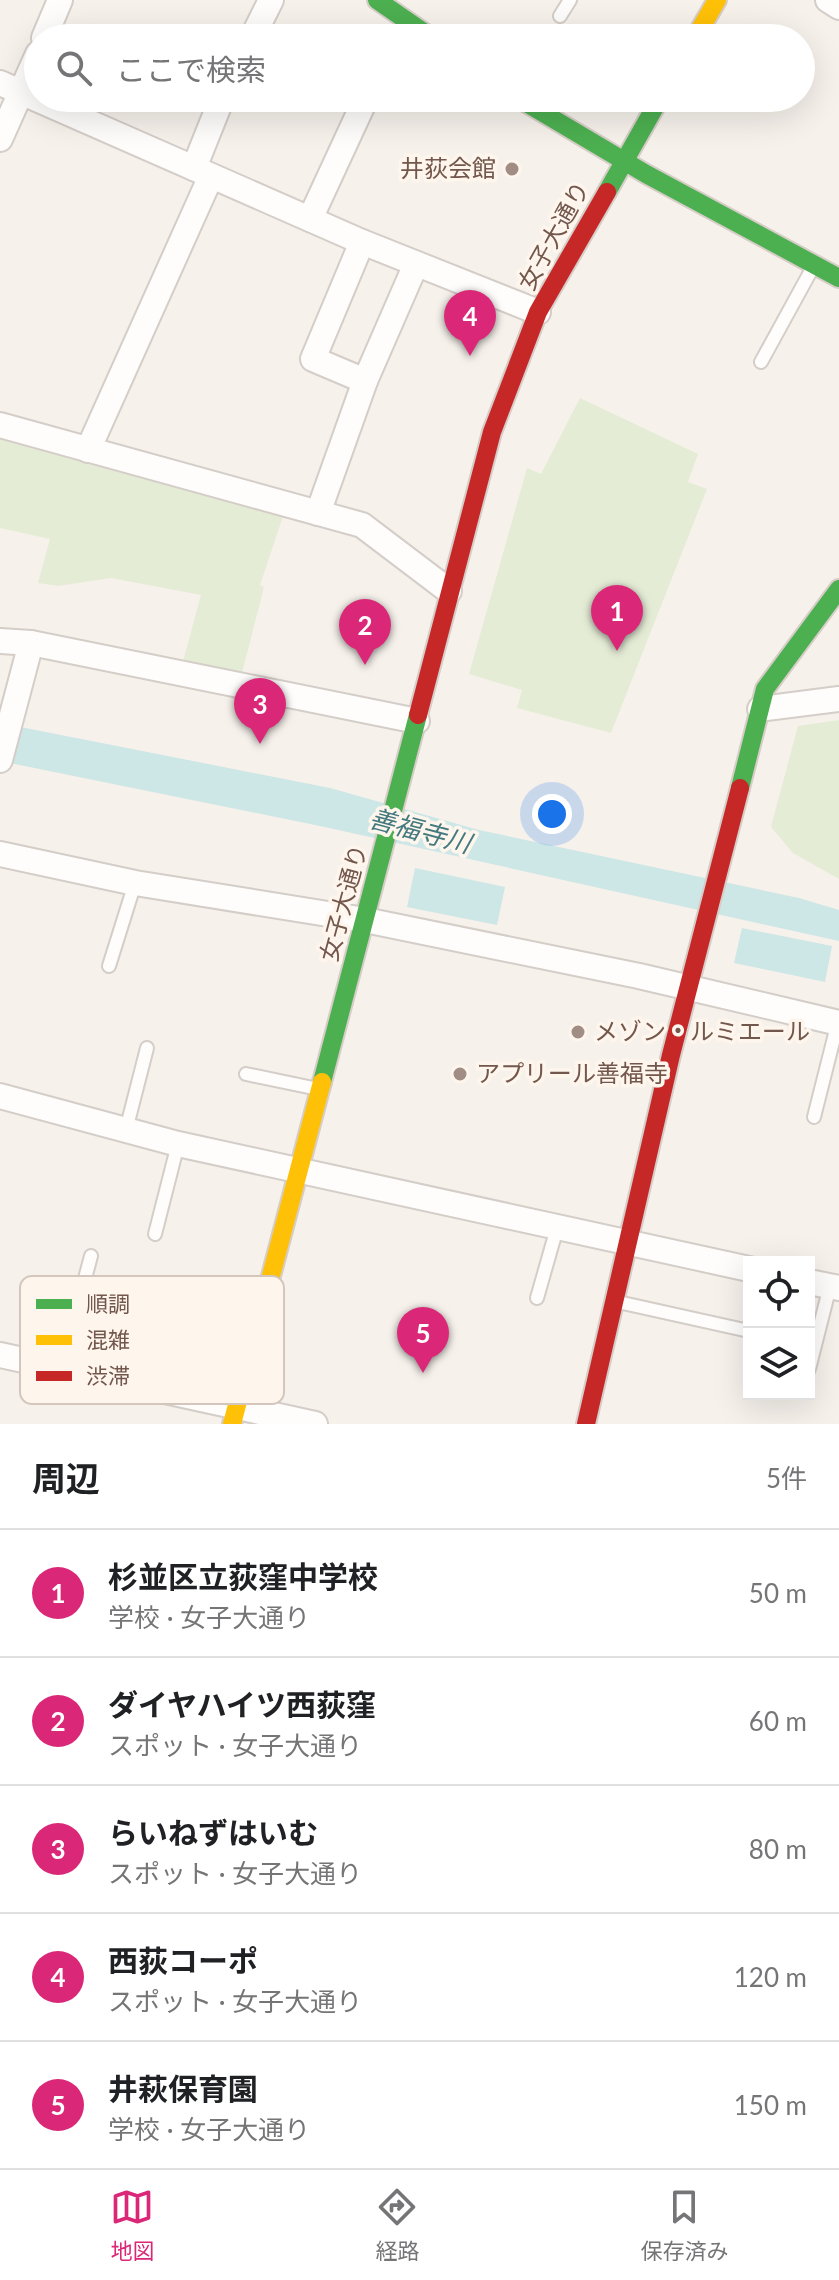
<!DOCTYPE html>
<html lang="ja">
<meta charset="utf-8">
<style>
:root{--surface:#fff;--page:#f6f6f6;--text:#202124;--muted:#757577;--line:#e0e0e0;--accent:#db2777}
body{margin:0;font-family:Lato,"Noto Sans JP",sans-serif;background:var(--page);color:var(--text)}
.controls{position:absolute;right:24px;bottom:24px;display:grid;overflow:hidden;border-radius:0px;box-shadow:0 8px 32px #0002}
.controls button{width:72px;height:72px;display:grid;place-items:center;padding:0;border:0;border-bottom:2px solid var(--line);background:var(--surface);color:var(--text);font:40px sans-serif}
.you{position:absolute;left:552px;top:814px;width:28px;height:28px;margin:-20px;border:6px solid #fff;border-radius:50%;background:#1a73e8;box-shadow:0 0 0 12px #1a73e833}
.badge{display:grid;place-items:center;width:52px;height:52px;border-radius:50%;background:var(--accent);color:#fff;font-size:26px;font-weight:700}
.pin{position:absolute;translate:-50% -66px;filter:drop-shadow(0 2px 4px #0008)}
.pin::after{content:'';position:absolute;top:42px;width:28px;height:24px;background:inherit;clip-path:polygon(0 0,100% 0,50% 100%)}
.list{margin:0;padding:0;list-style:none}
h2{display:flex;justify-content:space-between;align-items:center;height:104px;margin:0;padding:0 32px;font-size:34px}
h2 small{font-size:26px;font-weight:400;color:var(--muted)}
.list li{display:grid;grid-template-columns:52px 1fr auto;gap:24px;align-items:center;box-sizing:border-box;height:128px;padding:0 32px;border-top:2px solid var(--line)}
.list b{display:block;font-size:30px;white-space:nowrap}
.list p{margin:0;font-size:26px;white-space:nowrap;color:var(--muted)}
.list em{font-size:26px;font-style:normal;color:var(--muted)}
.icon{flex:none;width:44px;height:44px;fill:none;stroke:currentColor;stroke-width:2;stroke-linecap:round;stroke-linejoin:round}
.map{position:relative;flex:none;width:839px;height:1424px;overflow:hidden}
.search{position:absolute;background:var(--surface);box-shadow:0 8px 32px #0002;left:24px;right:24px;top:24px;height:88px;display:flex;align-items:center;gap:20px;box-sizing:border-box;padding:0 28px;border-radius:44px;color:var(--muted);font-size:30px}
.sheet{height:744px;background:var(--surface)}
nav{display:flex;justify-content:space-around;align-items:center;box-sizing:border-box;height:112px;border-top:2px solid var(--line);background:var(--surface);font-size:22px;color:var(--muted)}
nav a{display:grid;justify-items:center;gap:4px}
nav .on{color:var(--accent)}
.map>svg:first-child{display:block}
</style>
<div class="map">
<svg width="839" height="1424" viewBox="0 0 839 1424">
<rect width="100%" height="100%" fill="#f6f1eb"/>
<g fill="#e5ecd6">
<path d="M580,398L698,454L688,482L707,489L611,733L517,708L522,690L469,674L527,468L541,474Z"/>
<path d="M0,431L284,513L260,585L264,587L241,677L182,665L201,595L111,578L58,586L38,583L50,539L0,528Z"/>
<path d="M839,720V879L793,853L771,827L798,726Z"/>
</g>
<g fill="#cde6e6">
<path d="M0,723L330,788L479,830L799,898L839,910V941L320,826L0,761Z"/>
<path d="M415,868L505,887L497,925L407,907Z"/>
<path d="M742,928L832,946L825,982L734,963Z"/>
</g>
<g fill="none" stroke-linecap="round" stroke-linejoin="round">
<defs>
<g id="lane">
<path d="M560,16L570,0"/>
<path d="M761,362L813,267"/>
<path d="M109,966L135,883"/>
<path d="M246,1074L318,1089"/>
<path d="M814,1117L838,1022"/>
<path d="M126,1130L147,1048"/>
<path d="M155,1234L178,1144"/>
<path d="M537,1298L557,1228"/>
<path d="M618,1302L749,1331"/>
<path d="M61,1368L91,1256"/>
<path d="M809,1369L830,1286"/>
</g>
<g id="street">
<path d="M828,0L839,7"/>
<path d="M44,38L60,0"/>
<path d="M252,38L271,0"/>
<path d="M0,83L362,242L538,312"/>
<path d="M0,139L38,54"/>
<path d="M194,168L222,98"/>
<path d="M310,219L366,98"/>
<path d="M362,242L313,359L365,381"/>
<path d="M0,425L362,525L449,591"/>
<path d="M88,450L211,176"/>
<path d="M318,513L365,381L416,264"/>
<path d="M0,641L31,643L417,721"/>
<path d="M760,709L839,699"/>
<path d="M0,760L31,643"/>
<path d="M0,854L135,883L365,920L639,976L839,1023"/>
<path d="M0,1096L178,1144L749,1269"/>
<path d="M809,1282L839,1288"/>
<path d="M0,1355L315,1424"/>
</g>
<g id="fast">
<path d="M377,0L432,38"/>
<path d="M518,98L646,174L839,278"/>
<path d="M607,192L660,98"/>
<path d="M740,788L765,689L839,589"/>
<path d="M322,1082L418,715"/>
</g>
<g id="slow">
<path d="M695,38L717,0"/>
<path d="M232,1424L322,1082"/>
</g>
<g id="jam">
<path d="M418,715L492,432L538,312L607,192"/>
<path d="M586,1424L671,1055L740,788"/>
</g>
</defs>
<use href="#lane" stroke="#d4cdc8" stroke-width="16"/>
<use href="#street" stroke="#d4cdc8" stroke-width="28"/>
<use href="#fast" stroke="#d6cdc8" stroke-width="22"/>
<use href="#slow" stroke="#d6cdc8" stroke-width="22"/>
<use href="#jam" stroke="#d6cdc8" stroke-width="22"/>
<use href="#lane" stroke="#fefdfc" stroke-width="12"/>
<use href="#street" stroke="#fefdfc" stroke-width="24"/>
<use href="#fast" stroke="#4caf50" stroke-width="18"/>
<use href="#slow" stroke="#ffc107" stroke-width="18"/>
<use href="#jam" stroke="#c62828" stroke-width="18"/>
</g>
<g fill="#a18d84" stroke="#fef6ed" stroke-width="3">
<circle cx="512" cy="169" r="8"/>
<circle cx="578" cy="1032" r="8"/>
<circle cx="460" cy="1074" r="8"/>
</g>
<g text-anchor="middle" stroke-width="7" stroke-linejoin="round" paint-order="stroke">
<g font-size="24" fill="#73574c" stroke="#fef6ed" text-anchor="start">
<text x="496" y="177" text-anchor="end">井荻会館</text>
<text x="594" y="1040">メゾン・ルミエール</text>
<text x="476" y="1082">アプリール善福寺</text>
</g>
<g font-size="24" fill="#73574c" stroke="#fef6ed">
<text transform="translate(554 236) rotate(-61)" y="8">女子大通り</text>
<text transform="translate(344 903) rotate(-75)" y="8">女子大通り</text>
</g>
<g font-size="26" font-style="italic" fill="#447a7f" stroke="#fef6ed">
<text transform="translate(420 831) rotate(15)" y="9">善福寺川</text>
</g>
</g>
<rect x="20" y="1276" width="264" height="128" rx="12" fill="#fef6ed" stroke="#d4c6bd" stroke-width="2"/>
<rect x="36" y="1299" width="36" height="10" fill="#4caf50"/>
<rect x="36" y="1335" width="36" height="10" fill="#ffc107"/>
<rect x="36" y="1371" width="36" height="10" fill="#c62828"/>
<g font-size="22" fill="#73574c">
<text x="86" y="1312">順調</text>
<text x="86" y="1348">混雑</text>
<text x="86" y="1384">渋滞</text>
</g>
</svg>
<div class="controls">
<button><svg class="icon" aria-label="locate" viewBox="0 0 24 24"><circle cx="12" cy="12" r="6"/><path d="M12 2v4M12 18v4M2 12h4M18 12h4"/></svg></button>
<button><svg class="icon" aria-label="layers" viewBox="0 0 24 24"><path d="M12 4l9 5-9 5-9-5zM3 14l9 5 9-5"/></svg></button>
</div>
<div class="you"></div>
<div class="pin badge" style="left:617px;top:651px">1</div>
<div class="pin badge" style="left:365px;top:665px">2</div>
<div class="pin badge" style="left:260px;top:744px">3</div>
<div class="pin badge" style="left:470px;top:356px">4</div>
<div class="pin badge" style="left:423px;top:1373px">5</div>
<div class="search"><svg class="icon" aria-label="search" viewBox="0 0 24 24"><circle cx="10" cy="10" r="6"/><path d="M15 15l6 6"/></svg>ここで検索</div>
</div>
<section class="sheet">
<h2>周辺<small>5件</small></h2>
<ul class="list">
<li><span class="badge">1</span><div><b>杉並区立荻窪中学校</b><p>学校 · 女子大通り</p></div><em>50 m</em></li>
<li><span class="badge">2</span><div><b>ダイヤハイツ西荻窪</b><p>スポット · 女子大通り</p></div><em>60 m</em></li>
<li><span class="badge">3</span><div><b>らいねずはいむ</b><p>スポット · 女子大通り</p></div><em>80 m</em></li>
<li><span class="badge">4</span><div><b>西荻コーポ</b><p>スポット · 女子大通り</p></div><em>120 m</em></li>
<li><span class="badge">5</span><div><b>井萩保育園</b><p>学校 · 女子大通り</p></div><em>150 m</em></li>
</ul>
</section>
<nav>
<a class="on"><svg class="icon" aria-label="map" viewBox="0 0 24 24"><path d="M3 6l6-2 6 2 6-2v14l-6 2-6-2-6 2zM9 4v14M15 6v14"/></svg>地図</a>
<a><svg class="icon" aria-label="directions" viewBox="0 0 24 24"><path d="M12 3l9 9-9 9-9-9zM9 14v-3h6M13 9l2 2-2 2"/></svg>経路</a>
<a><svg class="icon" aria-label="saved" viewBox="0 0 24 24"><path d="M7 4h10v16l-5-4-5 4z"/></svg>保存済み</a>
</nav>
